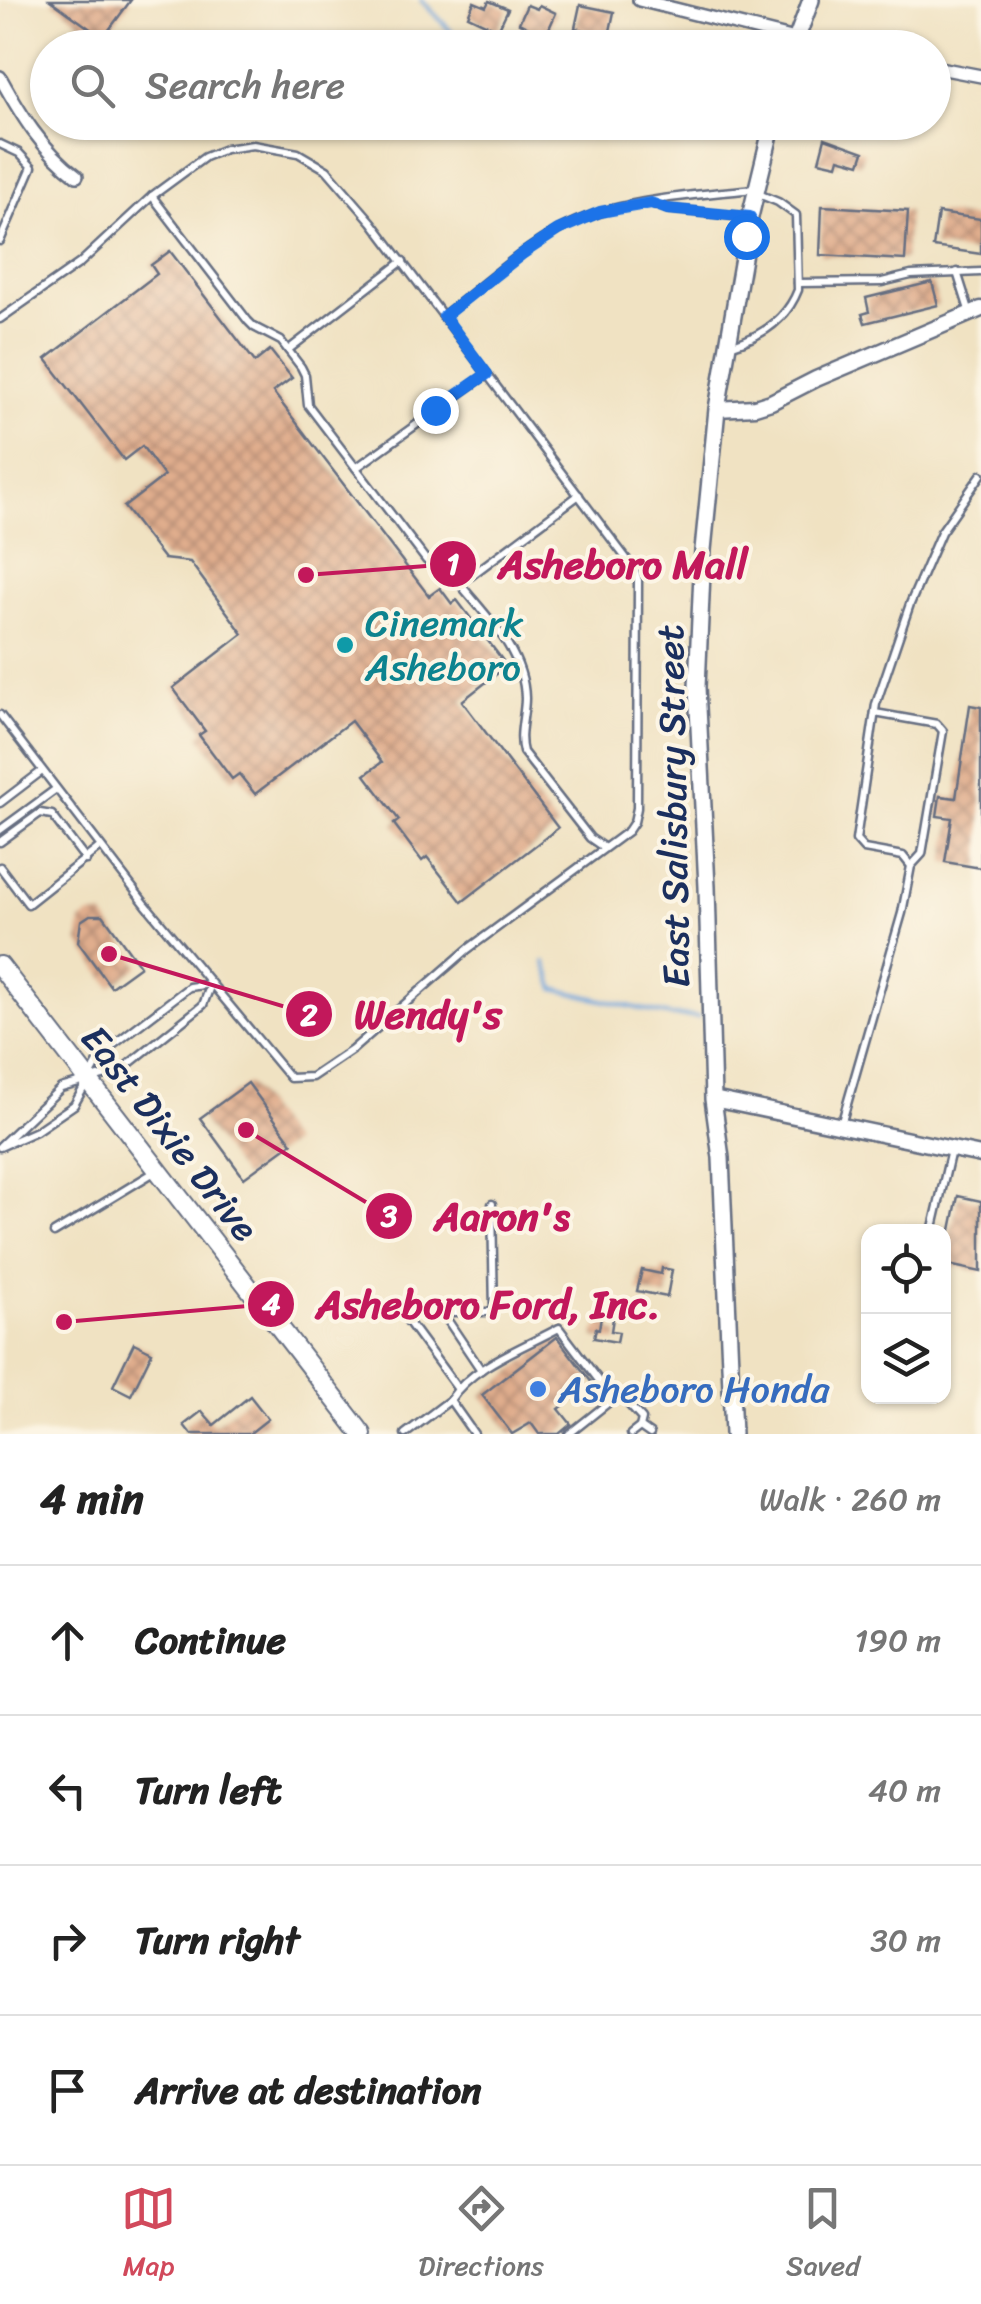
<!DOCTYPE html>
<meta charset="utf-8">
<style>
:root{--surface:#fff;--page:#f2f2f2;--text:#222;--muted:#767676;--line:#e0e0e0;--accent:#d1495b}
body{margin:0;font-family:Sriracha,sans-serif;background:var(--page);color:var(--text)}
.controls{position:absolute;right:30px;bottom:30px;display:grid;overflow:hidden;border-radius:20px;box-shadow:0 2px 8px #0004}
.controls button{width:90px;height:90px;display:grid;place-items:center;padding:0;border:0;border-bottom:2px solid var(--line);background:var(--surface);color:var(--text);font:50px sans-serif}
.stop{position:absolute;width:30px;height:30px;margin:-22px;border:8px solid #1a73e8;border-radius:50%;background:#fff}
.stop.end{background:#1a73e8;border-color:#fff;box-shadow:0 2px 10px #0008}
.list{margin:0;padding:0;list-style:none}
h2{display:flex;justify-content:space-between;align-items:center;height:130px;margin:0;padding:0 40px;font-size:42px}
h2 small{font-size:32px;font-weight:400;color:var(--muted)}
.list li{display:grid;grid-template-columns:65px 1fr auto;gap:30px;align-items:center;box-sizing:border-box;height:150px;padding:0 40px;border-top:2px solid var(--line)}
.list b{display:block;font-size:38px;white-space:nowrap}
.list em{font-size:32px;font-style:normal;color:var(--muted)}
.icon{flex:none;width:55px;height:55px;fill:none;stroke:currentColor;stroke-width:2;stroke-linecap:round;stroke-linejoin:round}
.map{position:relative;flex:none;width:981px;height:1434px;overflow:hidden}
.search{position:absolute;background:var(--surface);box-shadow:0 2px 8px #0004;left:30px;right:30px;top:30px;height:110px;display:flex;align-items:center;gap:25px;box-sizing:border-box;padding:0 35px;border-radius:55px;color:var(--muted);font-size:38px}
.sheet{height:730px;background:var(--surface)}
nav{display:flex;justify-content:space-around;align-items:center;box-sizing:border-box;height:140px;border-top:2px solid var(--line);background:var(--surface);font-size:28px;color:var(--muted)}
nav a{display:grid;justify-items:center;gap:5px}
nav .on{color:var(--accent)}
.map>svg:first-child{display:block}
</style>
<div class="map">
<svg width="981" height="1434" viewBox="0 0 981 1434">
<defs>
<pattern id="building-cross-hatch" width="8" height="8" patternUnits="userSpaceOnUse" patternTransform="scale(2.5)"><rect width="8" height="8" fill="#e0ad8d"/><path d="M0 0l8 8M0 8l8-8" fill="none" stroke="#b58d76"/></pattern>
</defs>
<rect width="100%" height="100%" fill="#fcf5e5"/>
<filter id="ink" filterUnits="userSpaceOnUse"><feTurbulence type="fractalNoise" baseFrequency=".01" numOctaves="2"/><feDisplacementMap in="SourceGraphic" scale="20" xChannelSelector="R" yChannelSelector="G"/><feConvolveMatrix kernelMatrix="1 2 1 2 8 2 1 2 1" color-interpolation-filters="sRGB"/></filter>
<filter id="wash" filterUnits="userSpaceOnUse"><feTurbulence type="fractalNoise" baseFrequency=".0048" numOctaves="4" result="noise"/><feDisplacementMap in="SourceGraphic" scale="40" xChannelSelector="R" yChannelSelector="G"/><feGaussianBlur stdDeviation="2.25" result="paint"/><feColorMatrix in="noise" values="0 0 0 0 0 0 0 0 0 0 0 0 0 0 0 0 0 1.4 0 .05"/><feComposite in="paint" operator="in"/></filter>
<g filter="url(#wash)">
<rect width="100%" height="100%" fill="#f0e2c2"/>
<g fill="none" stroke-linecap="round" stroke-linejoin="round">
<g stroke="#6ea4db" stroke-width="4">
<path d="M421,0L467,48"/>
<path d="M545,962L555,989L671,1016L699,1017"/>
</g>
</g>
<g id="blocks">
<g fill="url(#building-cross-hatch)">
<path d="M50,0H131L103,38Z"/>
<path d="M489,1L508,9L498,30L468,16L474,2L486,7Z"/>
<path d="M527,5L537,9L539,5L556,13L543,42L524,33L527,27L519,23Z"/>
<path d="M580,5L614,12L609,36L575,28Z"/>
<path d="M825,138L864,152L860,164L839,158L837,165L819,161Z"/>
<path d="M822,206L908,211L905,260L820,255Z"/>
<path d="M938,213L981,219V254L933,247Z"/>
<path d="M170,251L255,362L270,350L292,378L273,392L429,596L440,588L452,604L457,600L507,666L462,701L558,828L462,902L427,857L422,861L394,824L399,820L365,775L382,762L351,721L255,794L239,774L232,779L199,735L205,731L173,688L243,634L190,562L164,559L124,507L164,476L142,446L124,460L46,359L157,274L151,265Z"/>
<path d="M932,282L938,305L865,323L862,314L869,312L866,298Z"/>
<path d="M970,705L981,707V868L945,862L952,818L937,816L940,796L956,798Z"/>
<path d="M90,915H103L140,966L111,987L78,942L81,921Z"/>
<path d="M248,1083L292,1143L244,1178L200,1118Z"/>
<path d="M958,1196L981,1201V1272L944,1264Z"/>
<path d="M662,1268L672,1270L667,1297L637,1291L642,1270L661,1274Z"/>
<path d="M604,1297L616,1299L611,1331L619,1332L617,1342L594,1338L596,1328L599,1329Z"/>
<path d="M557,1337L592,1383L559,1409L571,1424L559,1434H539L531,1423L512,1434L482,1395Z"/>
<path d="M134,1343L152,1352L131,1395L113,1386Z"/>
<path d="M250,1396L268,1419L249,1434H191L184,1425L202,1411L214,1425Z"/>
</g>
</g>
</g>
<g filter="url(#ink)">
<use href="#blocks" fill-opacity="0" stroke="#666e81" stroke-width="2.5"/>
<g fill="none" stroke-linecap="round" stroke-linejoin="round">
<defs>
<g id="service">
<path d="M0,144L19,153L32,167L0,241"/>
<path d="M152,196L248,321L254,327L281,341L301,367L305,375L308,405L356,468L487,374"/>
<path d="M652,203L667,209L748,217"/>
<path d="M957,272L970,313"/>
<path d="M798,283L882,282L911,275L981,272"/>
<path d="M443,316C481,287 518,252 560,229C616,199 693,195 755,189"/>
<path d="M0,319L80,263L152,196L205,157L225,149L253,145L298,153L327,170L372,222L635,570L638,580L637,808L634,822L628,831L468,949L352,1050L312,1077L290,1078L146,905L0,715"/>
<path d="M730,346C760,337 786,321 798,290L796,215L778,202L756,193"/>
<path d="M288,350L403,261"/>
<path d="M356,468L426,560L451,573L460,584"/>
<path d="M579,495L460,584C487,617 524,652 525,698C525,716 518,734 523,752L590,838L603,847"/>
<path d="M875,713L937,724L943,731L922,854L911,866"/>
<path d="M0,803L42,771"/>
<path d="M0,830L56,789"/>
<path d="M0,842L40,813L52,815L86,860"/>
<path d="M0,867L28,904L100,847"/>
<path d="M841,1125L902,913L911,866L903,856L864,849L856,840L876,704L910,604L941,532L981,475"/>
<path d="M0,1146L61,1088L120,1071L203,1005L211,984L189,987L104,1052L74,1105L36,1131L0,1147"/>
<path d="M932,1232L951,1150"/>
<path d="M54,1233L156,1171"/>
<path d="M443,1312H494L492,1204"/>
<path d="M457,1388L399,1309L442,1312L481,1370"/>
<path d="M613,1399L620,1395L642,1419L640,1427L631,1434"/>
<path d="M450,1400C473,1365 523,1348 559,1328L613,1399L569,1434"/>
<path d="M640,1427L650,1434"/>
<path d="M405,1434L450,1400L474,1434"/>
</g>
<g id="minor">
<path d="M639,0L831,48"/>
<path d="M934,67L981,76"/>
<path d="M0,77C21,115 42,150 77,176"/>
</g>
<g id="tertiary">
<path d="M717,409L755,407L771,402L816,379L981,309"/>
<path d="M713,1099L981,1155"/>
</g>
<g id="secondary">
<path d="M793,48L811,0"/>
<path d="M733,1434L721,1158L713,1099L707,887L697,687L703,550L717,409L750,217L773,122"/>
</g>
<path id="primary" d="M0,966L362,1434"/>
</defs>
<use href="#service" stroke="#666e81" stroke-width="11"/>
<use href="#minor" stroke="#666e81" stroke-width="16"/>
<use href="#tertiary" stroke="#666e81" stroke-width="19"/>
<use href="#secondary" stroke="#666e81" stroke-width="20"/>
<use href="#primary" stroke="#666e81" stroke-width="22"/>
<use href="#service" stroke="#fff" stroke-width="6"/>
<use href="#minor" stroke="#fff" stroke-width="11"/>
<use href="#tertiary" stroke="#fff" stroke-width="14"/>
<use href="#secondary" stroke="#fff" stroke-width="15"/>
<use href="#primary" stroke="#fff" stroke-width="18"/>
</g>
</g>
<g fill="none" stroke-linecap="round" stroke-linejoin="round" filter="url(#ink)">
<path stroke="#1a73e8" stroke-width="12" d="M435,410L487,374L444,316L522,254L558,230L600,212L651,203L667,209L750,217L746,236"/>
</g>
<circle fill="#0f9aa8" stroke="#fcf5e5" stroke-width="4" cx="345" cy="645" r="10"/>
<circle fill="#3f7fe0" stroke="#fcf5e5" stroke-width="4" cx="538" cy="1389" r="10"/>
<g text-anchor="middle" stroke-width="8" stroke-linejoin="round" paint-order="stroke">
<g font-size="38" fill="#0d838f" stroke="#fcf5e5" text-anchor="start">
<text x="365" y="636">Cinemark<tspan x="365" dy="44">Asheboro</tspan></text>
</g>
<g font-size="38" fill="#1b2f5e" stroke="#fcf5e5">
<text transform="translate(673 806) rotate(-91)" y="13">East Salisbury Street</text>
<text transform="translate(170 1133) rotate(52)" y="13">East Dixie Drive</text>
</g>
<g font-size="38" fill="#366cbe" stroke="#fcf5e5" text-anchor="start">
<text x="558" y="1402">Asheboro Honda</text>
</g>
</g>
<path fill="none" stroke="#c2185b" stroke-width="4" d="M306 575L453 564M109 954L309 1014M246 1130L389 1216M64 1322L271 1304"/>
<g fill="#c2185b" stroke="#fcf5e5" stroke-width="4">
<circle cx="306" cy="575" r="10"/>
<circle cx="109" cy="954" r="10"/>
<circle cx="246" cy="1130" r="10"/>
<circle cx="64" cy="1322" r="10"/>
<circle cx="453" cy="564" r="25"/>
<circle cx="309" cy="1014" r="25"/>
<circle cx="389" cy="1216" r="25"/>
<circle cx="271" cy="1304" r="25"/>
</g>
<g font-size="30" text-anchor="middle" font-weight="bold" fill="#fff">
<text x="453" y="574">1</text>
<text x="309" y="1025">2</text>
<text x="389" y="1226">3</text>
<text x="271" y="1314">4</text>
</g>
<g font-size="40" text-anchor="middle" font-weight="bold" fill="#c2185b" stroke="#fcf5e5" stroke-width="8" stroke-linejoin="round" paint-order="stroke">
<text x="623" y="578">Asheboro Mall</text>
<text x="428" y="1028">Wendy's</text>
<text x="502" y="1230">Aaron's</text>
<text x="488" y="1318">Asheboro Ford, Inc.</text>
</g>
</svg>
<div class="controls">
<button><svg class="icon" aria-label="locate" viewBox="0 0 24 24"><circle cx="12" cy="12" r="6"/><path d="M12 2v4M12 18v4M2 12h4M18 12h4"/></svg></button>
<button><svg class="icon" aria-label="layers" viewBox="0 0 24 24"><path d="M12 4l9 5-9 5-9-5zM3 14l9 5 9-5"/></svg></button>
</div>
<div class="stop" style="left:746px;top:236px"></div>
<div class="stop end" style="left:435px;top:410px"></div>
<div class="search"><svg class="icon" aria-label="search" viewBox="0 0 24 24"><circle cx="10" cy="10" r="6"/><path d="M15 15l6 6"/></svg>Search here</div>
</div>
<section class="sheet">
<h2>4 min<small>Walk · 260 m</small></h2>
<ul class="list">
<li><svg class="icon" aria-label="ahead" viewBox="0 0 24 24"><path d="M12 20V5M6 11l6-6 6 6"/></svg><div><b>Continue</b></div><em>190 m</em></li>
<li><svg class="icon" aria-label="left" viewBox="0 0 24 24"><path d="M17 20v-9H6M10 6l-5 5 5 5"/></svg><div><b>Turn left</b></div><em>40 m</em></li>
<li><svg class="icon" aria-label="right" viewBox="0 0 24 24"><path d="M7 20v-9h11M14 6l5 5-5 5"/></svg><div><b>Turn right</b></div><em>30 m</em></li>
<li><svg class="icon" aria-label="arrive" viewBox="0 0 24 24"><path d="M6 21V4h12l-3 4 3 4H6"/></svg><div><b>Arrive at destination</b></div></li>
</ul>
</section>
<nav>
<a class="on"><svg class="icon" aria-label="map" viewBox="0 0 24 24"><path d="M3 6l6-2 6 2 6-2v14l-6 2-6-2-6 2zM9 4v14M15 6v14"/></svg>Map</a>
<a><svg class="icon" aria-label="directions" viewBox="0 0 24 24"><path d="M12 3l9 9-9 9-9-9zM9 14v-3h6M13 9l2 2-2 2"/></svg>Directions</a>
<a><svg class="icon" aria-label="saved" viewBox="0 0 24 24"><path d="M7 4h10v16l-5-4-5 4z"/></svg>Saved</a>
</nav>
